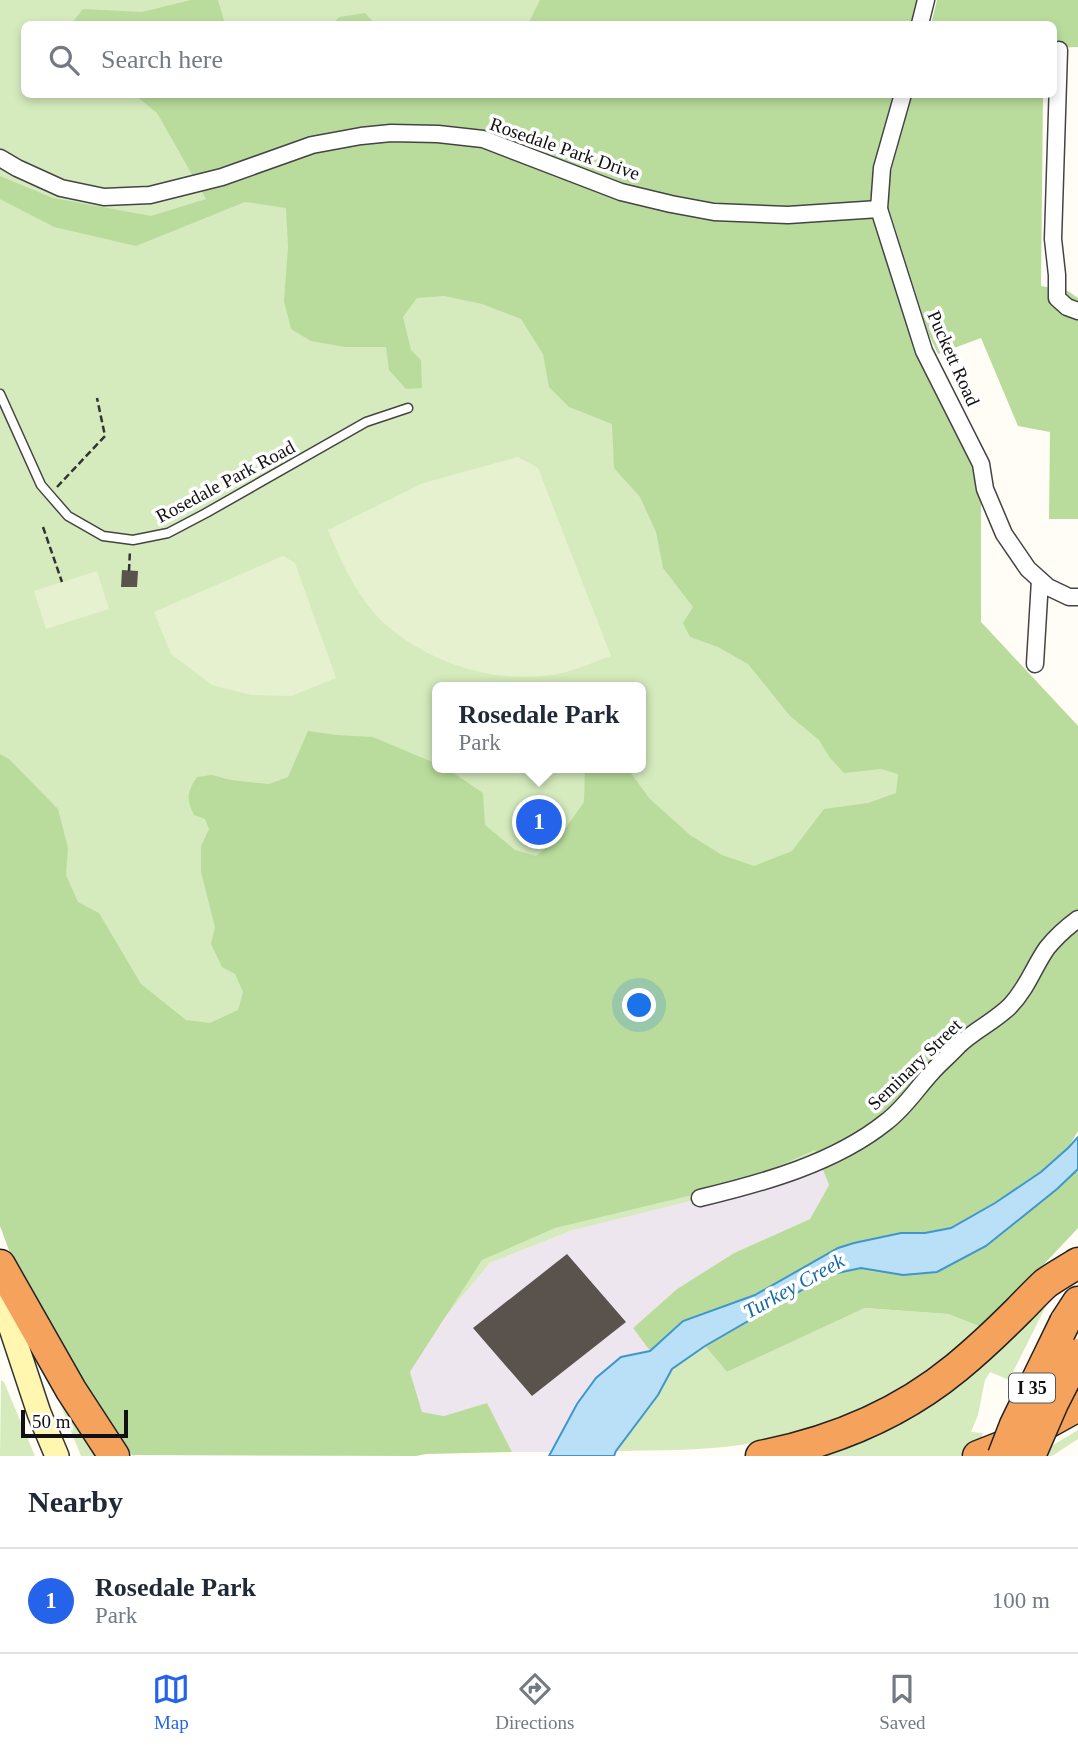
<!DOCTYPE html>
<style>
:root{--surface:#fff;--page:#f6f6f7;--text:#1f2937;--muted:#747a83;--line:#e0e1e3;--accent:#2563eb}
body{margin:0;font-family:"Times New Roman",serif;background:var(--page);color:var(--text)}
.scale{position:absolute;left:21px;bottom:18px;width:107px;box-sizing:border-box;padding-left:7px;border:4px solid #111;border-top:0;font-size:19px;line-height:24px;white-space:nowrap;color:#111;-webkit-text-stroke:5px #fff;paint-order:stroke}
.you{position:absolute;left:640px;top:1006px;width:24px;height:24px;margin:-18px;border:5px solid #fff;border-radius:50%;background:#1a73e8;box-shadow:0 0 0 10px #1a73e833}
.badge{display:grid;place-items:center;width:46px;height:46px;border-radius:50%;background:var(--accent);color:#fff;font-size:23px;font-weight:700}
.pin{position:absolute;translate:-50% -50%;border:4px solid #fff;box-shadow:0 2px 7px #0006}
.popup{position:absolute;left:432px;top:682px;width:214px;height:91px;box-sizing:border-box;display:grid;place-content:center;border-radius:10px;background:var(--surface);filter:drop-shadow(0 2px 5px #0005);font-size:23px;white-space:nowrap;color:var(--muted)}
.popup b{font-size:26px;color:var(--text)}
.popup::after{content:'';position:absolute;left:50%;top:100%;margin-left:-14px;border:14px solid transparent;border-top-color:var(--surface)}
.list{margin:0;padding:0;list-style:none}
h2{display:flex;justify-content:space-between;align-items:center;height:91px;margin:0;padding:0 28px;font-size:30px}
h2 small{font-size:23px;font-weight:400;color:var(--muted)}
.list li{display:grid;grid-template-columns:46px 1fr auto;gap:21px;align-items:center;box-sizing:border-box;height:105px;padding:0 28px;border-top:2px solid var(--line)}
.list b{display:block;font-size:26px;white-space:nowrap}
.list p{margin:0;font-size:23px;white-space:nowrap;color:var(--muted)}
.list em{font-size:23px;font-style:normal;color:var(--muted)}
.icon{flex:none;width:38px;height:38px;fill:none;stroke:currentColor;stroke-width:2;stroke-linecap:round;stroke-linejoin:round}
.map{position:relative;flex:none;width:1078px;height:1456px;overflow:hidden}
.search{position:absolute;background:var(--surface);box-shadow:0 4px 10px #0003;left:21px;right:21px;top:21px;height:77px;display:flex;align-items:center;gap:18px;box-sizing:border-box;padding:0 24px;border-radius:10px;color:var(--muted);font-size:26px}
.sheet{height:196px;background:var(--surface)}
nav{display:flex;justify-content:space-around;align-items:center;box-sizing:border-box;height:98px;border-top:2px solid var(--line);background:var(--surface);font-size:19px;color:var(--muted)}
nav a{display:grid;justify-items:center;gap:4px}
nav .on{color:var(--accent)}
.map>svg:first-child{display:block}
</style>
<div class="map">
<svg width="1078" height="1456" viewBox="0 0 1078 1456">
<rect width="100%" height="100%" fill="#fffdf5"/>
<path fill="#eee6ef" d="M815,1149L829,1185L810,1219L734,1253L677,1289L633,1328L650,1351L621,1357L596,1378L577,1404L550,1452H512L487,1404L444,1416L421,1412L410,1372L449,1312L490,1263L573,1230Z"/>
<g fill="#d5ebbd" fill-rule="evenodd">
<path d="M0,0H926L920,24H24V94L903,95L879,209L924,351L981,464V622L1078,726L860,1141L738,1189L573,1230L490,1263L395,1377L133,1456L0,1226ZM438,687H640V768H438Z"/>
<path d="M1042,1304L1046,1306L1009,1380L990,1372L985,1380L978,1415L971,1432L983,1433L977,1451L959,1456H816Z"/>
<path d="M865,1308L948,1314L984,1328C909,1389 837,1430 740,1445C699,1451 657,1450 616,1451L658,1395L672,1369L705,1346L727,1372Z"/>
<path d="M1,1380L4,1382L35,1456H0Z"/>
<path d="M63,1394L107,1456H81L57,1396Z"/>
<path d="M1078,1430V1439L1052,1456H1035Z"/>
</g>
<g fill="#b9dc9c">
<path d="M191,0H218L225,24H71L83,9L142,12Z"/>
<path d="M540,0H926L920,24H525L530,20Z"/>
<path d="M937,0H1078V47L1054,48V24H931Z"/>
<path d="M365,13L375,24H333L339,17Z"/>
<path d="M135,95H903L879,209L924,351L981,464V622L1078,726V1131L1068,1148L1041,1172L970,1218L951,1228L925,1233H901L838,1248L755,1295L683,1321L650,1351L633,1328L677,1289L734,1253L810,1219L829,1185L815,1150L738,1184L555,1228L482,1260L410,1372L422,1412L444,1416L487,1403L512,1452L426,1454L416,1456L132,1455L28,1302L0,1226V754L9,759L58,809L68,848L66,875L78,902L99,913L141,984L186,1020L210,1023L238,1010L243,992L235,974L222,967L211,944L215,927L201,872V846L209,829L205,819L194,815C186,799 187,792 197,777L212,775L231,780L269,784L288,777L308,731L337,735L373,737L437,764L438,768H446L483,793L485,825L515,850L536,856L560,836L584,802L585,768H627L650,799L690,835L722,855L754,866L792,851L824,809L868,803L896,793L898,774L881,769L844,773L830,758L819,740L790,716L748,664L718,647L690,637L683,623L693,607L663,568L656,532L640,497L614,468L612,424L569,407L549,387L543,354L521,319L482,304L444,296L417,298L403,317L411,350L421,360L422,388L406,389L389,370L386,347H345L311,341L291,329L284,301L288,247L286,208L245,202L136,246L54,227L0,199V176L53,198L151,216L206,199L157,113Z"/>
<path d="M912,95H1043L1041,286L1068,291L1078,298V519H1049L1050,432L1018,426L981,338L938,354L929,335L889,209V178Z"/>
<path d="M1078,1169V1228L984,1328L948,1314L865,1308L727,1372L705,1346L828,1275L861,1268L903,1275L937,1272L986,1246L1057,1189Z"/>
</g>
<g fill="#e6f2cf">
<path d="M518,457L538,468L611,656C596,661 581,668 566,672C501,689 420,662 375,614C354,590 340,559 328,530L423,483Z"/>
<path d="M283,556L295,563L336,678L291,696L251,695L212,685L171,654L154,612Z"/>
<path d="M97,571L109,609L46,629L34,591Z"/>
</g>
<path fill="#b9e0f7" stroke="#3f96cf" stroke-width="2" d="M1078,1137V1169L1057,1189L986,1246L937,1272L903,1275L861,1268L828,1275L705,1346L672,1369L658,1395L616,1451L614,1456H549L577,1404L596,1378L621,1357L650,1351L683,1321L755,1295L838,1248L854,1243L901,1233H925L951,1228L995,1203L1041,1172L1068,1148Z"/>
<g fill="#5a524d">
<path d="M122,570L138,571L137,587H121Z"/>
<path d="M567,1254L626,1322L532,1396L473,1328Z"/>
</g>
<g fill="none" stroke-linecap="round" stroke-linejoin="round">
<defs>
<path id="service" d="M0,394L41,485L68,516L103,536L133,540L168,533L206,513L366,422L408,408"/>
<g id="minor">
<path d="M920,24L926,0"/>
<path d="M1059,50L1053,239L1057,275V298L1067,307L1078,311"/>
<path d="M903,94L882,168L879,209L924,351L981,464L985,489L1004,534L1028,569L1048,587L1069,597H1078"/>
<path d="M0,158L17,168L61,188L104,197L150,195L222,177L312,145L361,136L391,133L438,134L483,139L621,192L671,204L714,212L788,215L879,209"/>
<path d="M1035,664L1040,580"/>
<path d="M700,1198C763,1183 835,1163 886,1122C905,1108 917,1088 933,1071C941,1062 951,1054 959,1045C975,1030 995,1021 1010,1006C1028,987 1033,968 1047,948C1056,937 1067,927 1078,919"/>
</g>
<path id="secondary" d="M0,1295L39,1413L57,1456"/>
<g id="motorway">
<path d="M0,1265L71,1390L114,1456"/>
<path d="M1065,1322L1078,1302"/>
<path d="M761,1456C832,1442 900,1414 956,1368C978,1350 999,1330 1019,1310C1028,1301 1037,1291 1046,1283C1056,1276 1068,1269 1078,1263"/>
<path d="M978,1456L1011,1443L1078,1406"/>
</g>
</defs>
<use href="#service" stroke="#444" stroke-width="11"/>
<use href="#minor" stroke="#444" stroke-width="19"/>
<use href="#secondary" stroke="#333" stroke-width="26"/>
<use href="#motorway" stroke="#222" stroke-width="33"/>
<g stroke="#333" stroke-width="2.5" stroke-dasharray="7 3.5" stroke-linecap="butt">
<path d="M57,487L105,436L97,398"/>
<path d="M43,527L62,582"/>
<path d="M129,571L130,550"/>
</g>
<use href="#service" stroke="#fff" stroke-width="8"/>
<use href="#minor" stroke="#fff" stroke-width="16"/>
<use href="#secondary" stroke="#fff6b0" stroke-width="23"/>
<use href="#motorway" stroke="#f5a25d" stroke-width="30"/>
<defs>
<g id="motorway-bridge">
<path d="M1003,1456L1015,1425L1065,1322"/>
<path d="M1030,1456L1053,1403L1078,1354"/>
</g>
</defs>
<use href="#motorway-bridge" stroke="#222" stroke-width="33" stroke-linecap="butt"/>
<use href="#motorway-bridge" stroke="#f5a25d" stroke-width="30"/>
</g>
<g text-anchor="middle" stroke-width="7" stroke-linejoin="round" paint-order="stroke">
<rect fill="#fff" stroke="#585858" stroke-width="2" x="1009" y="1373.5" width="46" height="29" rx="5"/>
<g font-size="18" font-weight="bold" fill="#111">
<text x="1032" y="1394">I 35</text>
</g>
<g font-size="19" fill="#111" stroke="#fff">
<text transform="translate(565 148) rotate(19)" y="7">Rosedale Park Drive</text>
<text transform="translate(954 358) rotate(66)" y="7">Puckett Road</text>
<text transform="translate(225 481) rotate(-28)" y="7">Rosedale Park Road</text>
<text transform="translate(914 1064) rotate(-44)" y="7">Seminary Street</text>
</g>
<g font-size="21" font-style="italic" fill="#1768a6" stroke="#fff">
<text transform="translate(794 1286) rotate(-29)" y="7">Turkey Creek</text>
</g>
</g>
</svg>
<div class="scale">50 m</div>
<div class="you"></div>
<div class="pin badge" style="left:539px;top:822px">1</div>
<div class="popup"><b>Rosedale Park</b>Park</div>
<div class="search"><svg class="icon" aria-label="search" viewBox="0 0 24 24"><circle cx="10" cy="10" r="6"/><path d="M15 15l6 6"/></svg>Search here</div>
</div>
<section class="sheet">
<h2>Nearby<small></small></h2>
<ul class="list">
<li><span class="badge">1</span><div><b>Rosedale Park</b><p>Park</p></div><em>100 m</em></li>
</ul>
</section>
<nav>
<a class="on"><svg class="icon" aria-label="map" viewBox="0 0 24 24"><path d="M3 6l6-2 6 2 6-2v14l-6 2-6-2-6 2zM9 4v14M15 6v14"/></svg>Map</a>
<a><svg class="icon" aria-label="directions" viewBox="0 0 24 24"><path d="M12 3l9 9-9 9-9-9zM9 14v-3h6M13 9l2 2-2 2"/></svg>Directions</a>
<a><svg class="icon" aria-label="saved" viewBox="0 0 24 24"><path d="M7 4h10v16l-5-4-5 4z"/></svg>Saved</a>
</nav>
